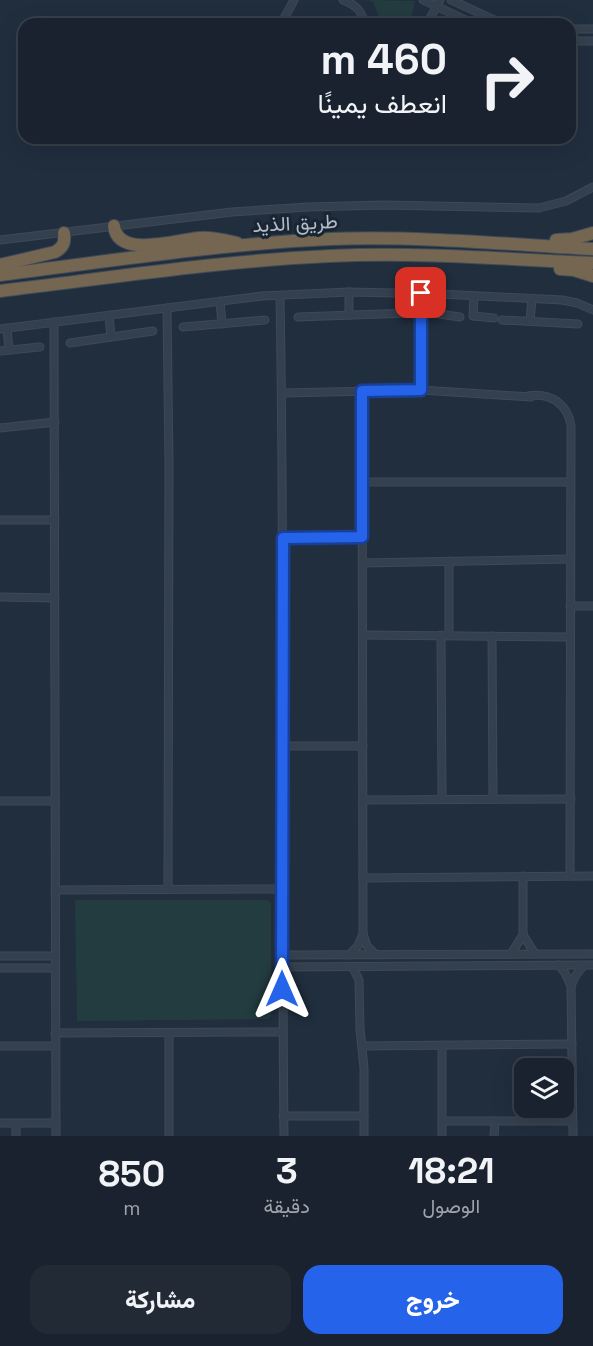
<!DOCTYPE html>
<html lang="ar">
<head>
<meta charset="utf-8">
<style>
  :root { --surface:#19222e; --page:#222a36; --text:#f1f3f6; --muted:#9fa4aa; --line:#373f4a; --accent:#2563eb }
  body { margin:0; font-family:"Space Grotesk",Vazirmatn,sans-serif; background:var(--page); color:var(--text); direction:rtl; height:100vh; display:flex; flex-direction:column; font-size:22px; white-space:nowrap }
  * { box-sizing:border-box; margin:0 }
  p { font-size:20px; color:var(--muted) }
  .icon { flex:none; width:33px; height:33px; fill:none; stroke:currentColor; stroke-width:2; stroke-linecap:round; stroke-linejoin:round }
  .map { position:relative; height:1136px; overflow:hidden; direction:ltr }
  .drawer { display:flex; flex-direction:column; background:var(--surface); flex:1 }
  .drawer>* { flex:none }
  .top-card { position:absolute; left:18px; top:18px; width:558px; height:126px; border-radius:18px; box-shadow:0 6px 24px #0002,0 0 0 2px var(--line); direction:rtl; background:#19222e; color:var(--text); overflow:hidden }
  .tools { position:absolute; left:514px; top:1058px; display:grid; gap:12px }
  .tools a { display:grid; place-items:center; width:60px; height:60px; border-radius:12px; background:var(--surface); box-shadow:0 6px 24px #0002,0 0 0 2px var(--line); font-size:30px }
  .pin { position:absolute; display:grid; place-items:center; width:51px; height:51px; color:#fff; margin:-26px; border-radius:12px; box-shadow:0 3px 9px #0006 }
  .me { position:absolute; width:66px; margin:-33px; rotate:0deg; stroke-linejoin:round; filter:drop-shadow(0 0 4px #0008) }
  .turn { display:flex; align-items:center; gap:21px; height:126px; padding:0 30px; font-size:27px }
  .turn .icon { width:78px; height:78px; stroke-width:2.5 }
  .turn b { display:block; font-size:42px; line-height:51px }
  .eta { display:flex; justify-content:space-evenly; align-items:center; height:102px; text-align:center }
  .eta b { font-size:36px; font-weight:800; line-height:42px }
  .primary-button { display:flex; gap:12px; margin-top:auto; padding:12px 30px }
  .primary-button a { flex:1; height:69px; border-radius:18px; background:var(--accent); color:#fff; font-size:24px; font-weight:800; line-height:69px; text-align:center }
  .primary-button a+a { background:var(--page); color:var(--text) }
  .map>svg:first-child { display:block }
  .green { fill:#233c3f }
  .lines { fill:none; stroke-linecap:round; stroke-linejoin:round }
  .minor-casing { stroke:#3e4957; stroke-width:9 }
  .motorway-casing { stroke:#404b59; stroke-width:14 }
  .minor { stroke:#35404e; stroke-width:7 }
  .motorway { stroke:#746651; stroke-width:12 }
  .route-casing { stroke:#184099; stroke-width:15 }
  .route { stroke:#2563eb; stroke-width:10 }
  .labels { text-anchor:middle; stroke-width:6; stroke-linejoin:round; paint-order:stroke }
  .street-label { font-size:20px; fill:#b1bbc9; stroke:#1a2532 }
</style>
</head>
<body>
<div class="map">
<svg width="593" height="1136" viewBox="0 0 593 1136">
  <rect width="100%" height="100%" fill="#212e3e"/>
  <g class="green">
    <polygon points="368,0 415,1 410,23 378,24 379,16 373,2"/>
    <polygon points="75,900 267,900 271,903 271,1016 268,1019 77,1021"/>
  </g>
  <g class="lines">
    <g class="minor-casing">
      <g id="minor">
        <path d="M 343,0 C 356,5 362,11 365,24"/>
        <polyline points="423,0 474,24"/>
        <polyline points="451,0 503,24"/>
        <polyline points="281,24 294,0"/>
        <polyline points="427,24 440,0"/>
        <polyline points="570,29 593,29"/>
        <polyline points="570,41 593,41"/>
        <polyline points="0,240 232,212 308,207 384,205 539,208 566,201 593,187"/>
        <polyline points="349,292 349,315"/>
        <polyline points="439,294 439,314 460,317"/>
        <path d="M 280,296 C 285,576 281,856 284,1136"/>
        <polyline points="474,296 473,316 494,318"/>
        <polyline points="220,301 222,324"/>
        <polyline points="167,308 169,464 168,889"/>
        <polyline points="109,315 111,337"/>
        <polyline points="298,317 409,313"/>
        <polyline points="502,320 578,324"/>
        <polyline points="530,321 532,299"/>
        <polyline points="54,322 56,1136"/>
        <polyline points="183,327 265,320"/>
        <polyline points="7,328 9,350"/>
        <polyline points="0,329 262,296 349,292 439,294 562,300 577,303 593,310"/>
        <polyline points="70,343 153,331"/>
        <polyline points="0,351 40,347"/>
        <polyline points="421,390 421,293"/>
        <polyline points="362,391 363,934 367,946 376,955"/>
        <polyline points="282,393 421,390 531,397"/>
        <path d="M 528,396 C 550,392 568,404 571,426 L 570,876"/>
        <polyline points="0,428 55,422"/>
        <polyline points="363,482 570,482"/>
        <polyline points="0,520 55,520"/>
        <polyline points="283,538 362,537"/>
        <polyline points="362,563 570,559"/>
        <polyline points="0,597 55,598"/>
        <polyline points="570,606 593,606"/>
        <polyline points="363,635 570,637"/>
        <polyline points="441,635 442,799"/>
        <polyline points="449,635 449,561"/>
        <polyline points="492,636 493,799"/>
        <polyline points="282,746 363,746"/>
        <polyline points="363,800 571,799"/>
        <polyline points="0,801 55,801"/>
        <polyline points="363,878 593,876"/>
        <polyline points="55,890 282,889"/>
        <polyline points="523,935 535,954"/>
        <polyline points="511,954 523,935 523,876"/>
        <polyline points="282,955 593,954"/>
        <polyline points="349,955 358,946 363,934"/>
        <polyline points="0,956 54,956"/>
        <polyline points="559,965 565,973 571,986"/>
        <polyline points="352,966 359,980 360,1029 364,1068 364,1136"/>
        <polyline points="282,967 593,965"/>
        <polyline points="0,968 54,968"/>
        <polyline points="55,1033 282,1032"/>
        <polyline points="169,1033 169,1136"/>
        <polyline points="0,1046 55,1046"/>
        <polyline points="362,1046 572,1044"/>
        <polyline points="283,1116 364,1116"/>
        <polyline points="442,1121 573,1121"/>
        <polyline points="0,1123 56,1123"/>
        <polyline points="16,1123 16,1136"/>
        <polyline points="442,1136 442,1045"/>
        <polyline points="494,1136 495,1121"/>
        <polyline points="573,1136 571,986 576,975 584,965"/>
      </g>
    </g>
    <g class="motorway-casing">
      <g id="motorway">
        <path d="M 114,226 C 118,259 176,240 199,238 C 212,237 224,240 237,243"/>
        <polyline points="556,240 572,239 593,233"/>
        <path d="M 0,265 L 55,252 C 64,247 65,242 64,233"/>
        <polyline points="560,269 574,270 593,276"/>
        <path d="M 0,275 C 109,261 219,244 330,239 C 418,236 505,244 593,249"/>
        <path d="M 0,291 C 110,278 219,261 330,256 C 417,252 505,259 593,263"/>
      </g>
    </g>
    <use href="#minor" class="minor"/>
    <use href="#motorway" class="motorway"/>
  </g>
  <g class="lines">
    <g class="route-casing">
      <polyline id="route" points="282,989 283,538 362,537 362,391 421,390 421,293"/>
    </g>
    <use href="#route" class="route"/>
  </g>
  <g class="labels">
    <g class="street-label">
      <text transform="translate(295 223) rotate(-3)" y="7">طريق الذيد</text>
    </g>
  </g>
</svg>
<div class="tools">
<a><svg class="icon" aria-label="layers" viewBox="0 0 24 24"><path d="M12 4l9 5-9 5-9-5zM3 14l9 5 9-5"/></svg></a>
</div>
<div class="pin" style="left:421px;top:293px;background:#d93025"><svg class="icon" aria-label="arrive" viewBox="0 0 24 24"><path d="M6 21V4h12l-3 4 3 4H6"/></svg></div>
<svg class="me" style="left:282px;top:989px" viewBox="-20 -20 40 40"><path d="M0-17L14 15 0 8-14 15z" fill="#2563eb" stroke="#fff" stroke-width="4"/></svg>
<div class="top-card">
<div class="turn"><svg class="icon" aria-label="right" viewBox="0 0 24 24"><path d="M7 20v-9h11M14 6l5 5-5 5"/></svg><div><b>460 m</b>انعطف يمينًا</div></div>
</div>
</div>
<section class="drawer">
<div class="eta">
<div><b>18:21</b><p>الوصول</p></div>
<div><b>3</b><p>دقيقة</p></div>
<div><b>850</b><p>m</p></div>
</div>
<div class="primary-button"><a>خروج</a><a>مشاركة</a></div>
</section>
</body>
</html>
